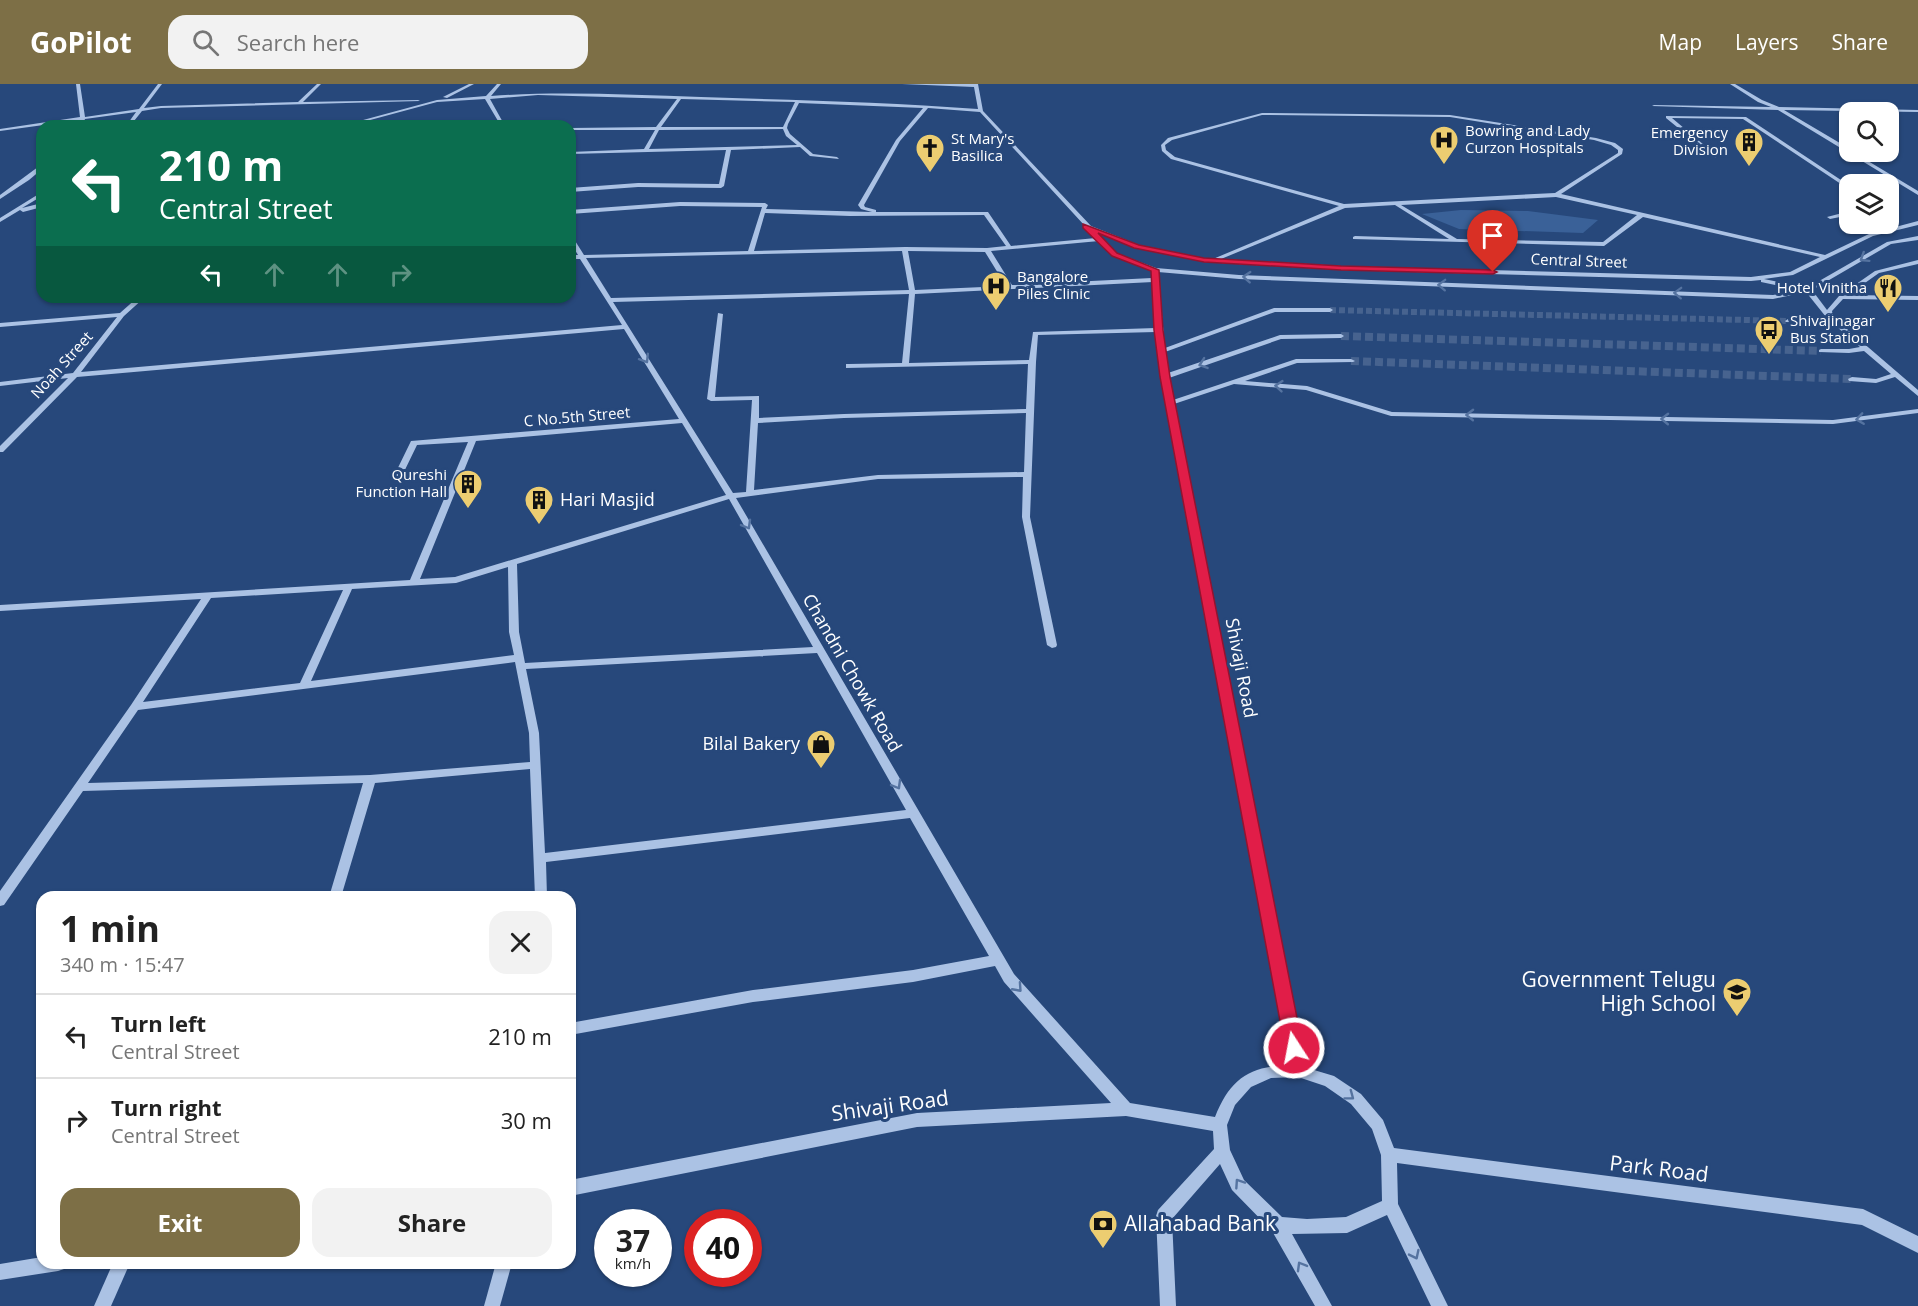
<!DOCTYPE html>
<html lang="en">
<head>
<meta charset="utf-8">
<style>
  :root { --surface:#fff; --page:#f2f2f2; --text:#222; --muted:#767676; --line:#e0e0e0; --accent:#7d6f46 }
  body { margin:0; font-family:"Open Sans",sans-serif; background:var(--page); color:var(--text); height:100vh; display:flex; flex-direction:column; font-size:22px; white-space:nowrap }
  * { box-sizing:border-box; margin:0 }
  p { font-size:20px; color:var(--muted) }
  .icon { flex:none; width:33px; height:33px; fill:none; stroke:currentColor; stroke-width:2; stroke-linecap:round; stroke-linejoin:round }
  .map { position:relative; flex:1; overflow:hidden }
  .sheet { position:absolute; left:36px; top:807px; width:540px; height:378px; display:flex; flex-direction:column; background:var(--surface); border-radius:18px; box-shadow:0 2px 4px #0004 }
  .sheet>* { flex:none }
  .top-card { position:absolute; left:36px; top:36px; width:540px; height:183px; border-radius:18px; box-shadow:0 2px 4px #0004; background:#0b6e4f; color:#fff; overflow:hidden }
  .fabs { position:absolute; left:1839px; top:18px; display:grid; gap:12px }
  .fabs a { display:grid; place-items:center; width:60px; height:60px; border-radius:12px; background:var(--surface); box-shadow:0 2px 4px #0004; font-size:30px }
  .speed { position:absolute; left:594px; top:1125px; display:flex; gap:12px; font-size:30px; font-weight:700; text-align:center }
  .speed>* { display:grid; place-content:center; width:78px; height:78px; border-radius:50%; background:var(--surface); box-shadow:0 2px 4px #0004; line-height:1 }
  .speed small { font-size:15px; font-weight:400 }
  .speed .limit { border:9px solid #d22; background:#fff; color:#111 }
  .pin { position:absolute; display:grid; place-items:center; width:51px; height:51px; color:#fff; margin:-62px -26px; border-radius:50% 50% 50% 0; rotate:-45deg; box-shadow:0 0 6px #0007 }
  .pin .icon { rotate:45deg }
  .me { position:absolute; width:66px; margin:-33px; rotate:349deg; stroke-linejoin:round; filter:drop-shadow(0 0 4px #0008) }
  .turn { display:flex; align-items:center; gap:21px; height:126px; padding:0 24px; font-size:27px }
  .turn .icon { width:78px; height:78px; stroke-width:2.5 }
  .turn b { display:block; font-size:42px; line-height:51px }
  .lanes { display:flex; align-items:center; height:57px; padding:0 24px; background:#0003; justify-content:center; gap:30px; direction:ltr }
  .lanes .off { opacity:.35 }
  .round { display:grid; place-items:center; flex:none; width:63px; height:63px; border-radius:18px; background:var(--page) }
  .headline { display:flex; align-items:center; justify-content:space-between; height:102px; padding:0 24px }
  h1 { font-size:36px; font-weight:700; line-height:45px }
  .action { display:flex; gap:12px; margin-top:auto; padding:12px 24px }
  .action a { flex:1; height:69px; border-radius:18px; background:var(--accent); color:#fff; font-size:24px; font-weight:700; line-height:69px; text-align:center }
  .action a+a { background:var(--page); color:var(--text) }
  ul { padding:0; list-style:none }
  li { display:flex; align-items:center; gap:18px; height:84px; padding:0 24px; border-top:2px solid var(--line) }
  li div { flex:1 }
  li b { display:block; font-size:22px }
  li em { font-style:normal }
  header { display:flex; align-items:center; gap:36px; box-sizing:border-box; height:84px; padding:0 30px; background:var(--accent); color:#fff }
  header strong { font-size:28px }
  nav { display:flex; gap:33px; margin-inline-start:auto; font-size:21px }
  .search { width:420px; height:54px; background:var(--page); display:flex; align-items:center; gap:15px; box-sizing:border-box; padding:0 21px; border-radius:18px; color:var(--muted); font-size:22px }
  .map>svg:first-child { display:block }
  .green { fill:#3a6198 }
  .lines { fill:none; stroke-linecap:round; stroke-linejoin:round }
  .minor-tunnel-far1 { stroke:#47638f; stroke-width:6; stroke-dasharray:6 3; stroke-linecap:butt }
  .minor-tunnel { stroke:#47638f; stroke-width:8; stroke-dasharray:8 4; stroke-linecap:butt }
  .minor { fill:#abc2e4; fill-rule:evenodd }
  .oneway { stroke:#5573a0 }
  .route { fill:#e11d48; stroke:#92132f; stroke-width:1.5 }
  .labels { text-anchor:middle; stroke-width:6; stroke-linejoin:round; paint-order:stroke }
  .far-poi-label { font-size:15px; fill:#fff; stroke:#27487b; text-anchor:start }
  .far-street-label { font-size:15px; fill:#fff; stroke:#27487b }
  .poi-label { font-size:18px; fill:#fff; stroke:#27487b; text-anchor:start }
  .street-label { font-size:18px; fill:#fff; stroke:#27487b }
  .near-poi-label { font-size:21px; fill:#fff; stroke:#27487b; text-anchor:end }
  .near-street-label { font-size:21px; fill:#fff; stroke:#27487b }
</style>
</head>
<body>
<header>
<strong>GoPilot</strong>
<div class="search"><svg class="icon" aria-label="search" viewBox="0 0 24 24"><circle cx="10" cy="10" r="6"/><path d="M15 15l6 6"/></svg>Search here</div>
<nav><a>Map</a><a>Layers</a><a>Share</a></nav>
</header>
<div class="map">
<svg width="1918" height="1222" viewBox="0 0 1918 1222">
  <rect width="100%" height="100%" fill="#27487b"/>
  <polygon class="green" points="1461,126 1528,127 1598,136 1583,149 1459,145 1422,130"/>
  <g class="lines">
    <polyline class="minor-tunnel-far1" points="1330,226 1788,237"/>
    <g class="minor-tunnel">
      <polyline points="1341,252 1821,267"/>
      <polyline points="1351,277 1852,295"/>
    </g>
    <g class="minor">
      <polygon points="76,0 80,0 85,33 139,25 158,0 162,0 144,24 161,22 298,18 317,0 321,0 303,18 418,16 420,17 161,24 142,27 130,42 126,42 136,28 85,35 82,42 78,41 80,36 0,47 0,45 80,33"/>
      <polygon points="469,0 474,0 447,14 443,13"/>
      <path d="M 497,0 L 501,0 L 491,12 C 561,7 631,11 701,13 C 794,16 886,18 978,25 L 974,3 L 902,0 L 978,0 L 983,27 L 1091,142 L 1139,161 L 1204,174 L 1213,175 L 1339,122 L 1171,75 L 1162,67 L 1161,61 L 1168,54 L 1262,29 L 1450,31 L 1596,54 L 1615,59 L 1623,65 L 1622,70 L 1561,110 L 1825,171 L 1869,150 L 1918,137 L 1918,141 L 1873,152 L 1793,191 L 1764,195 L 1807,204 L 1887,158 L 1918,152 L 1918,156 L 1891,160 L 1812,206 L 1827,226 L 1839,212 L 1875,187 L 1918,176 L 1918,180 L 1879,189 L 1848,211 L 1918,212 L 1918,216 L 1843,215 L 1832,227 L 1833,233 L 1918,306 L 1918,312 L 1895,293 L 1876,299 L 1849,297 L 1848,295 L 1852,293 L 1876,295 L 1891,290 L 1864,267 L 1849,269 L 1819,268 L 1819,266 L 1821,265 L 1849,265 L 1860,263 L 1829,236 L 1814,239 L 1786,238 L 1785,237 L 1788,235 L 1814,235 L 1826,233 L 1806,208 L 1773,215 L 1239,195 L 1158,188 L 1165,264 L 1274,224 L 1330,224 L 1333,226 L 1330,228 L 1275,228 L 1165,268 L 1168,289 L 1280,251 L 1341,250 L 1344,252 L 1341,254 L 1281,255 L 1169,294 L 1173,316 L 1296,275 L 1351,275 L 1355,277 L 1353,278 L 1297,279 L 1245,297 L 1307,302 L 1392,328 L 1833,336 L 1918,325 L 1918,329 L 1833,340 L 1391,332 L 1306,306 L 1234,300 L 1174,320 L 1304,983 L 1334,992 L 1361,1010 L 1383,1036 L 1394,1064 L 1863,1125 L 1918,1152 L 1918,1169 L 1862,1141 L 1397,1079 L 1398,1120 L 1448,1222 L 1431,1222 L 1387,1131 L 1347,1149 L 1292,1150 L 1332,1222 L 1315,1222 L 1272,1147 L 1232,1106 L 1220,1080 L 1172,1135 L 1176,1222 L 1160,1222 L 1156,1132 L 1158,1126 L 1214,1065 L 1213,1047 L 1126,1032 L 917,1043 L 570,1112 L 570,1096 L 917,1029 L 1111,1019 L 1004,898 L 995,882 L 913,898 L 753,918 L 570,951 L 570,939 L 753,906 L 913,886 L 989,872 L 910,734 L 546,778 L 547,813 L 535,813 L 530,685 L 375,699 L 341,813 L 329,813 L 363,699 L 83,707 L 4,821 L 0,822 L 0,807 L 131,621 L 201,515 L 0,527 L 0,521 L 410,496 L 468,358 L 417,361 L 401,394 L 400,396 L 394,396 L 393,394 L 411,357 L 679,335 L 624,245 L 77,293 L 3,368 L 0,368 L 0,362 L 68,294 L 0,302 L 0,298 L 73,289 L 117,233 L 0,243 L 0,239 L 120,229 L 138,213 L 145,213 L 124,232 L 81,288 L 622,241 L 580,175 L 570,175 L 570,171 L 578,171 L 570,158 L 570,151 L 572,152 L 584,171 L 748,167 L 762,123 L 680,122 L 570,130 L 570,126 L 680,118 L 765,119 L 768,121 L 766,125 L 872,128 L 861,125 L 858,121 L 896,56 L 923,24 L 799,19 L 788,40 L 787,44 L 790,50 L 813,70 L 837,73 L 839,75 L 810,72 L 800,63 L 731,66 L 724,102 L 721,104 L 638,103 L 570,108 L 570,104 L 638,99 L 719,100 L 726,66 L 570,70 L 570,68 L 644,65 L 655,46 L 570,46 L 570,44 L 656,43 L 677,15 L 538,11 L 490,15 L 505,42 L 501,42 L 485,15 L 437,18 L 348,42 L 341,42 L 437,16 L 486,12 ZM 681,15 L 795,18 L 783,43 L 661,43 ZM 928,24 L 980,28 L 1096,154 L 1011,162 L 988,128 L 876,128 L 876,126 L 865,123 L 864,121 L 900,57 ZM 1262,31 L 1450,33 L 1594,56 L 1611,61 L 1618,66 L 1618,69 L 1555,109 L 1344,120 L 1175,73 L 1166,66 L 1165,61 L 1172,56 ZM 783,45 L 786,52 L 797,61 L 649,65 L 659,46 ZM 1556,113 L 1637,131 L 1603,158 L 1457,155 L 1401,121 ZM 1395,121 L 1449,155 L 1355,152 L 1353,153 L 1353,155 L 1604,162 L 1643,133 L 1820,173 L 1790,188 L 1751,193 L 1341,182 L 1221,175 L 1345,124 ZM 765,129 L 850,132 L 984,131 L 1006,162 L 987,164 L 905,163 L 754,167 ZM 1097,148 L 1135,163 L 1204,178 L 1341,186 L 1751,197 L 1761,196 L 1761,198 L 1799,206 L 1773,211 L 1239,191 L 1156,184 L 1116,169 ZM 1099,157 L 1112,171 L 1152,187 L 1152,194 L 1012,201 L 991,167 ZM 902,167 L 909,206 L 611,214 L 586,174 ZM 908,167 L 985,168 L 1006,202 L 915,206 ZM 1153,198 L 1156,244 L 1033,248 L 1029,276 L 909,279 L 915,210 ZM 909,210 L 902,279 L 849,280 L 846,280 L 846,284 L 1028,280 L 1026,325 L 844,330 L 759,334 L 759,312 L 715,313 L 723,230 L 718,229 L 707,315 L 711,317 L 752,316 L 746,408 L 733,409 L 613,218 ZM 1156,248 L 1161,293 L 1290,981 C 1249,982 1230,995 1215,1033 L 1130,1019 L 1014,890 L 736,414 L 878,395 L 1023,393 L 1022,433 L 1047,561 L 1052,564 L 1056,563 L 1057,561 L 1030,433 L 1036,278 L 1038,251 ZM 1026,329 L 1024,388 L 878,391 L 754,406 L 758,339 L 844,334 ZM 682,339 L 726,411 L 455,493 L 420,495 L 476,357 ZM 729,415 L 813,563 L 525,579 L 519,548 L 517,480 ZM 508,483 L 509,548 L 514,571 L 311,597 L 352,505 L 456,499 ZM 343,506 L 300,599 L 143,618 L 211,514 ZM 817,569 L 906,726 L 545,769 L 539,649 L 526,585 ZM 515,578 L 529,649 L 530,678 L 370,691 L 88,699 L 138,626 ZM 1298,993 L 1325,1002 L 1351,1020 L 1372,1045 L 1381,1071 L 1382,1117 L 1346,1133 L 1307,1135 L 1282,1133 L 1244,1096 L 1230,1066 L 1227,1041 L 1235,1021 L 1251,1003 L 1271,994 Z"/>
      <polygon points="1730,0 1735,0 1762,16 1779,23 1918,26 1918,28 1784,26 1850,65 1850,68 1853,68 1918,107 1918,111 1778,26 1652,22 1654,21 1771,23 1758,18"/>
      <polygon points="1666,32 1746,33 1850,102 1850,106 1743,35 1672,34 1717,72 1715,74 1666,34"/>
      <polygon points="42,80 42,85 29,96 0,115 0,111"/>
      <polygon points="42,108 42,112 22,124 42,119 42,123 23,128 20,126 0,138 0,134"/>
      <polygon points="1850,127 1850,131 1830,135 1827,133"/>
      <polygon points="42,1173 42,1179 66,1179 64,1185 58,1187 0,1196 0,1180"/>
      <polygon points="113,1179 130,1179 111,1222 94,1222"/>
      <polygon points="496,1179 512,1179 500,1222 484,1222"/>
    </g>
  </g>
  <defs><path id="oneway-chevron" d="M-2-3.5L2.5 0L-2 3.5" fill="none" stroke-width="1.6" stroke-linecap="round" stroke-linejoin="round" transform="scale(1.5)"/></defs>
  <g class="oneway">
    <use href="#oneway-chevron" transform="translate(1864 174) rotate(148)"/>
    <use href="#oneway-chevron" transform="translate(1247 193) rotate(-177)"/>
    <use href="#oneway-chevron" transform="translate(1442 201) rotate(-178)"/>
    <use href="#oneway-chevron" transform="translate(1678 209) rotate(-178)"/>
    <use href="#oneway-chevron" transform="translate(645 275) rotate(58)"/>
    <use href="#oneway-chevron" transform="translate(1203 280) rotate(161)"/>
    <use href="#oneway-chevron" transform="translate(1279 302) rotate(-175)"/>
    <use href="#oneway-chevron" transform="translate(1470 331) rotate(-179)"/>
    <use href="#oneway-chevron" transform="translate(1665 335) rotate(-179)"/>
    <use href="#oneway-chevron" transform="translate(1860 335) rotate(172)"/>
    <use href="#oneway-chevron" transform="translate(747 441) rotate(60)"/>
    <use href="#oneway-chevron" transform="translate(897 701) rotate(60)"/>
    <use href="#oneway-chevron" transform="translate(1018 904) rotate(48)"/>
    <use href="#oneway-chevron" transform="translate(1350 1012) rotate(37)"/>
    <use href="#oneway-chevron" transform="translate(1239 1099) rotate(-124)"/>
    <use href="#oneway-chevron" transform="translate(1415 1171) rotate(64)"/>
    <use href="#oneway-chevron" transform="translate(1301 1182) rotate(-120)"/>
  </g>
  <polygon class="route" points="1083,140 1139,161 1204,174 1341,182 1493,186 1497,188 1493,190 1341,186 1204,178 1134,164 1098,149 1117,169 1159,186 1163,246 1170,293 1303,964 1300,970 1294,973 1287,970 1285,964 1160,293 1154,246 1151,187 1112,172 1083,144"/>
  <defs>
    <g id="hospital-pin" transform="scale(1.5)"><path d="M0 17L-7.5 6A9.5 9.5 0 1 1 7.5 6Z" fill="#eccd71" stroke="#27487b"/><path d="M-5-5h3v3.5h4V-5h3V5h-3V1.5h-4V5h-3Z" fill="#111"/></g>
    <g id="building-pin" transform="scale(1.5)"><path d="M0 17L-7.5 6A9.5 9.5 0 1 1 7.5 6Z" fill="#eccd71" stroke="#27487b"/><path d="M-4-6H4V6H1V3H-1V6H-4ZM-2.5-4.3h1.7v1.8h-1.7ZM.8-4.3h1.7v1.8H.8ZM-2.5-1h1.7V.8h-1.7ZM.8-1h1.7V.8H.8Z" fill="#111"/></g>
    <g id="church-pin" transform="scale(1.5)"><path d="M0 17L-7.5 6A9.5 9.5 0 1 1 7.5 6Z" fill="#eccd71" stroke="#27487b"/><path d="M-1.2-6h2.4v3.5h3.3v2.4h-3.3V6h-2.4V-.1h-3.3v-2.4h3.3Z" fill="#111"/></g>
    <g id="restaurant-pin" transform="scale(1.5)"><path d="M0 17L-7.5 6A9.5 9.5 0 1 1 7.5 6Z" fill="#eccd71" stroke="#27487b"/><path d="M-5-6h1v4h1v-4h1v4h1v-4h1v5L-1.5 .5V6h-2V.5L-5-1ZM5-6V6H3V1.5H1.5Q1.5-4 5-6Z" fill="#111"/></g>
    <g id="bus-pin" transform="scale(1.5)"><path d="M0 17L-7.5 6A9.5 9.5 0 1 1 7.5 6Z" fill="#eccd71" stroke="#27487b"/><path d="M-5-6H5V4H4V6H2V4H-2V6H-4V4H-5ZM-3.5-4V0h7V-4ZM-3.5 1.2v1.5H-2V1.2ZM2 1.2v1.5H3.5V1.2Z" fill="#111"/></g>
    <g id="shop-pin" transform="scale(1.5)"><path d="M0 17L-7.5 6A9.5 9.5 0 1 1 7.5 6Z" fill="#eccd71" stroke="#27487b"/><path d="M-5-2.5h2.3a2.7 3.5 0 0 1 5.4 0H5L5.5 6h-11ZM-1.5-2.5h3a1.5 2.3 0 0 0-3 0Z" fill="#111"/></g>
    <g id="school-pin" transform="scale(1.5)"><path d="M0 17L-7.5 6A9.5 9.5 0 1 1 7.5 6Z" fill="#eccd71" stroke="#27487b"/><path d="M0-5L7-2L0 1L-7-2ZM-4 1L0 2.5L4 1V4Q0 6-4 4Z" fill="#111"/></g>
    <g id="bank-pin" transform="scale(1.5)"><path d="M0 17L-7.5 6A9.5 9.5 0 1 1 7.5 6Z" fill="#eccd71" stroke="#27487b"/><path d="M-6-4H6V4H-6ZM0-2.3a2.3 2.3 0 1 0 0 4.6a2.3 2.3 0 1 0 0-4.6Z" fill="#111"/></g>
  </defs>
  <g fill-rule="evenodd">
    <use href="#hospital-pin" x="1444" y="56"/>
    <use href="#building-pin" x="1749" y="58"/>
    <use href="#church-pin" x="930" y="64"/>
    <use href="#hospital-pin" x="996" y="202"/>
    <use href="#restaurant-pin" x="1888" y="204"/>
    <use href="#bus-pin" x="1769" y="246"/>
    <use href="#building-pin" x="468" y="400"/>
    <use href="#building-pin" x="539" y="416"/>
    <use href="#shop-pin" x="821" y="660"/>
    <use href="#school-pin" x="1737" y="908"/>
    <use href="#bank-pin" x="1103" y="1140"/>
  </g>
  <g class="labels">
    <g class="far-poi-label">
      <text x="1465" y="52">Bowring and Lady<tspan x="1465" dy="17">Curzon Hospitals</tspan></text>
      <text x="1728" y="54" text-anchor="end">Emergency<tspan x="1728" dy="17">Division</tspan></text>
      <text x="951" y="60">St Mary's<tspan x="951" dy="17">Basilica</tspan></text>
      <text x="1017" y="198">Bangalore<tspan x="1017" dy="17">Piles Clinic</tspan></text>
      <text x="1867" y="209" text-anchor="end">Hotel Vinitha</text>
      <text x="1790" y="242">Shivajinagar<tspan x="1790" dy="17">Bus Station</tspan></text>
      <text x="447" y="396" text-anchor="end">Qureshi<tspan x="447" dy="17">Function Hall</tspan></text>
    </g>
    <g class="far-street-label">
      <text transform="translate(1579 177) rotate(2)" y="5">Central Street</text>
      <text transform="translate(62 281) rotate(-48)" y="5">Noah Street</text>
      <text transform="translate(577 333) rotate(-5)" y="5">C No.5th Street</text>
    </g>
    <g class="poi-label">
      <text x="560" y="422">Hari Masjid</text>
      <text x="800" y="666" text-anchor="end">Bilal Bakery</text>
    </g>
    <g class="street-label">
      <text transform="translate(1241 584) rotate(79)" y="6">Shivaji Road</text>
      <text transform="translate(852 589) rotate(60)" y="6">Chandni Chowk Road</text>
    </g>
    <g class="near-poi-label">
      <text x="1716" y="903">Government Telugu<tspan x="1716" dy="24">High School</tspan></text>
      <text x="1124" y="1147" text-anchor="start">Allahabad Bank</text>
    </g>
    <g class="near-street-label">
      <text transform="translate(890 1022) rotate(-8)" y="7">Shivaji Road</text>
      <text transform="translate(1659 1085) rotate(7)" y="7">Park Road</text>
    </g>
  </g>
</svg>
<div class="fabs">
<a><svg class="icon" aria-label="search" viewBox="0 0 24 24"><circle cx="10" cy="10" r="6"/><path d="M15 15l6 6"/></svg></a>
<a><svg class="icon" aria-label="layers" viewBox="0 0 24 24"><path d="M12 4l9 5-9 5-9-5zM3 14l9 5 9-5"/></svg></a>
</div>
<div class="speed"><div>37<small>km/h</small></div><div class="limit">40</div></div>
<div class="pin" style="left:1493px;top:188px;background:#d93025"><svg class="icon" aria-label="arrive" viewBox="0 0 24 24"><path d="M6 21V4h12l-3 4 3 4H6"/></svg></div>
<svg class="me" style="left:1294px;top:964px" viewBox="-20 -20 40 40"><circle r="17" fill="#e11d48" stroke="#fff" stroke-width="3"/><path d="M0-11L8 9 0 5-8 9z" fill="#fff"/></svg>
<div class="top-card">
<div class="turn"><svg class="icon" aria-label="left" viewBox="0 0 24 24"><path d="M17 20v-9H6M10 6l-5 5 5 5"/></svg><div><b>210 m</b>Central Street</div></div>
<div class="lanes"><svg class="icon" aria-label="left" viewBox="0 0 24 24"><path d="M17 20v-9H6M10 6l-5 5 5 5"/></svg><svg class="icon off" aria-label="ahead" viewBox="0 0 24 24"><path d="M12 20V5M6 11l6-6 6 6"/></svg><svg class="icon off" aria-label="ahead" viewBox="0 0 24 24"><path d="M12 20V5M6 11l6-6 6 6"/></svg><svg class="icon off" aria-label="right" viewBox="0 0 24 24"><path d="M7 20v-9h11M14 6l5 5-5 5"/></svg></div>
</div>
<section class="sheet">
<div class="headline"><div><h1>1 min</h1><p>340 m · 15:47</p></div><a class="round"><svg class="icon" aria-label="close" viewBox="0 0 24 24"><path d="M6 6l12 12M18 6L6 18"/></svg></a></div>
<ul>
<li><svg class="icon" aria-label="left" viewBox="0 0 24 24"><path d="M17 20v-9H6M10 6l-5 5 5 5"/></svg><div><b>Turn left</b><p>Central Street</p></div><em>210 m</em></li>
<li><svg class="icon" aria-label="right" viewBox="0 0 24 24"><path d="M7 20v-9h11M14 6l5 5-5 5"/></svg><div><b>Turn right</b><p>Central Street</p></div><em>30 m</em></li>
</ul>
<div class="action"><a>Exit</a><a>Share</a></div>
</section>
</div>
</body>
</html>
